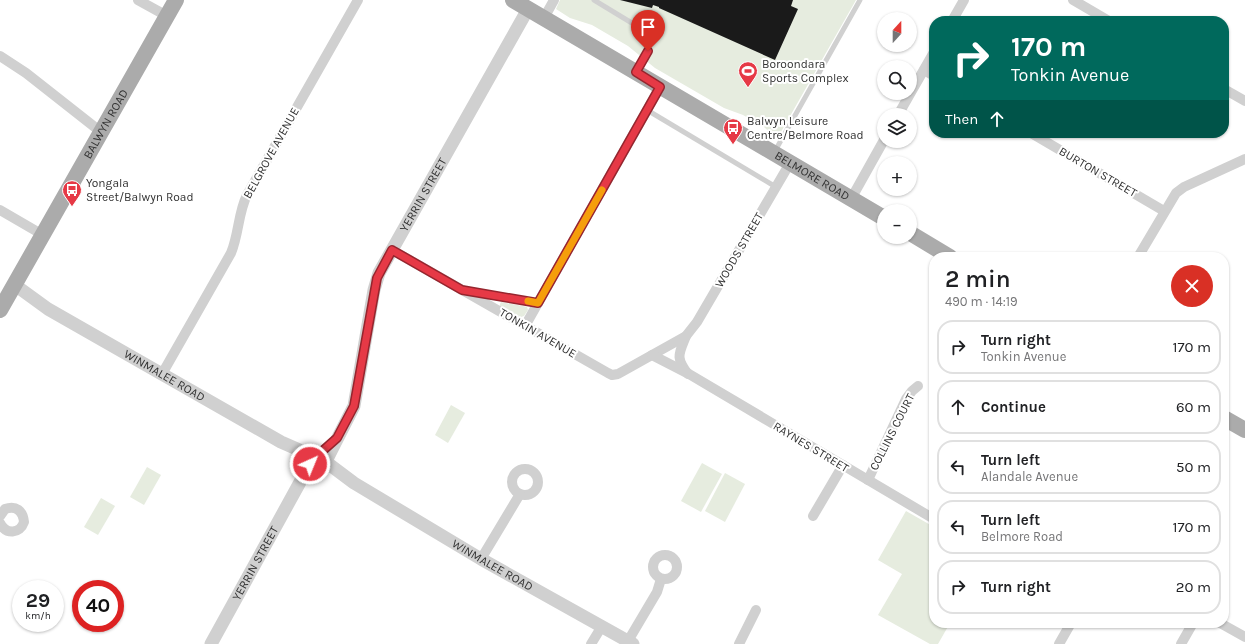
<!DOCTYPE html>
<html lang="en">
<head>
<meta charset="utf-8">
<style>
  :root { --surface:#fff; --page:#f6f6f6; --text:#202124; --muted:#757577; --line:#e0e0e0 }
  body { margin:0; font-family:Karla,sans-serif; background:var(--page); color:var(--text); height:100vh; display:flex; flex-direction:column; font-size:15px; white-space:nowrap }
  * { box-sizing:border-box; margin:0 }
  p { font-size:13px; color:var(--muted) }
  .icon { flex:none; width:22px; height:22px; fill:none; stroke:currentColor; stroke-width:2; stroke-linecap:round; stroke-linejoin:round }
  .map { position:relative; flex:1; overflow:hidden }
  .sheet { position:absolute; left:929px; top:252px; width:300px; height:376px; display:flex; flex-direction:column; background:var(--surface); border-radius:16px; box-shadow:0 1px 3px #0004 }
  .sheet>* { flex:none }
  .top-card { position:absolute; left:929px; top:16px; width:300px; height:122px; border-radius:16px; box-shadow:0 1px 3px #0004; background:#00695c; color:#fff; overflow:hidden }
  .needle { width:26px; rotate:21deg }
  .fabs { position:absolute; left:877px; top:12px; display:grid; gap:8px }
  .fabs a { display:grid; place-items:center; width:40px; height:40px; border-radius:50%; background:var(--surface); box-shadow:0 1px 3px #0004; font-size:20px }
  .speed { position:absolute; left:12px; top:580px; display:flex; gap:8px; font-size:20px; font-weight:700; text-align:center }
  .speed>* { display:grid; place-content:center; width:52px; height:52px; border-radius:50%; background:var(--surface); box-shadow:0 1px 3px #0004; line-height:1 }
  .speed small { font-size:10px; font-weight:400 }
  .speed .limit { border:6px solid #d22; background:#fff; color:#111 }
  .pin { position:absolute; display:grid; place-items:center; width:34px; height:34px; color:#fff; margin:-41px -17px; border-radius:50% 50% 50% 0; rotate:-45deg; box-shadow:0 0 4px #0007 }
  .pin .icon { rotate:45deg }
  .me { position:absolute; width:44px; margin:-22px; rotate:44deg; stroke-linejoin:round; filter:drop-shadow(0 0 3px #0008) }
  .turn { display:flex; align-items:center; gap:14px; height:84px; padding:0 16px; font-size:18px }
  .turn .icon { width:52px; height:52px; stroke-width:2.5 }
  .turn b { display:block; font-size:28px; line-height:34px }
  .then { display:flex; align-items:center; height:38px; padding:0 16px; background:#0003; gap:8px; font-size:15px }
  .round { display:grid; place-items:center; flex:none; width:42px; height:42px; border-radius:21px; background:var(--page) }
  .summary { display:flex; align-items:center; justify-content:space-between; height:68px; padding:0 16px }
  h1 { font-size:24px; font-weight:600; line-height:30px }
  ul { padding:0; list-style:none }
  li { display:flex; align-items:center; gap:12px; height:54px; margin:0 8px 6px; padding:0 8px; border:2px solid var(--line); border-radius:16px }
  li div { flex:1 }
  li b { display:block; font-size:15px }
  li em { font-style:normal }
  .map>svg:first-child { display:block }
  .green { fill:#e6ecdf }
  .building { fill:#1a1a1a }
  .lines { fill:none; stroke-linecap:round; stroke-linejoin:round }
  .service { stroke:#d0d0d0; stroke-width:5 }
  .minor { stroke:#d0d0d0; stroke-width:10 }
  .tertiary { stroke:#d0d0d0; stroke-width:13 }
  .primary { stroke:#ababab; stroke-width:16 }
  .route-casing { stroke:#96252e; stroke-width:10 }
  .route { stroke:#e63946; stroke-width:7 }
  .slow { stroke:#f59e0b; stroke-width:7 }
  .labels { text-anchor:middle; stroke-width:4; stroke-linejoin:round; paint-order:stroke }
  .poi-label { font-size:12px; fill:#333; stroke:#fff; text-anchor:start }
  .street-label { font-size:12px; fill:#333; stroke:#fff }
</style>
</head>
<body>
<div class="map">
<svg width="1245" height="644" viewBox="0 0 1245 644">
  <rect width="100%" height="100%" fill="#fff"/>
  <g class="green">
    <polygon points="560,0 856,0 777,139 764,127 743,115 724,108 655,68 628,46 592,25 570,18 556,9"/>
    <polygon points="501,302 523,306 527,307 528,310 524,316 521,317 500,306 500,304"/>
    <polygon points="451,405 465,413 448,443 435,435"/>
    <polygon points="702,463 722,474 701,512 681,501"/>
    <polygon points="147,467 161,475 144,505 130,497"/>
    <polygon points="725,473 745,484 725,522 705,511"/>
    <polygon points="101,498 115,506 98,535 84,527"/>
    <polygon points="906,511 934,527 934,623 950,623 938,644 930,644 878,615 902,574 878,560"/>
  </g>
  <polygon class="building" points="620,0 793,0 791,6 798,9 775,60 659,8 659,7 653,5 652,8"/>
  <g class="lines">
    <g class="service">
      <path d="M 594,0 L 645,31 C 654,46 645,58 637,71"/>
      <polyline points="647,110 776,187"/>
      <polyline points="775,151 860,0"/>
      <polyline points="470,291 538,303"/>
    </g>
    <g class="minor">
      <polyline points="138,0 167,16"/>
      <polyline points="1073,0 1109,21"/>
      <polyline points="544,18 554,0"/>
      <polyline points="952,21 964,0"/>
      <polyline points="0,56 26,73 101,132"/>
      <polyline points="924,70 934,76"/>
      <polyline points="1224,89 1245,101"/>
      <polyline points="898,115 934,52"/>
      <polyline points="1031,133 1164,211"/>
      <polyline points="851,199 884,140"/>
      <polyline points="0,210 43,235"/>
      <polyline points="392,250 608,373 612,375 618,374 686,336 697,322 790,163"/>
      <polyline points="1138,257 1176,193 1184,187 1245,159"/>
      <polyline points="525,326 660,87"/>
      <path d="M 686,336 C 679,354 675,357 688,374"/>
      <polyline points="652,355 689,374 934,519"/>
      <path d="M 162,374 L 231,253 C 239,234 238,213 247,195 L 358,0"/>
      <circle cx="525" cy="482" r="13"/>
      <polyline points="868,480 906,399 912,391 918,386"/>
      <path d="M 0,516 L 5,509 C 16,505 23,511 24,522 C 20,534 6,535 0,523"/>
      <polyline points="813,516 843,465"/>
      <circle cx="665" cy="567" r="12"/>
      <polyline points="481,559 520,494"/>
      <polyline points="1220,623 1245,637"/>
      <polyline points="628,641 657,592 661,579"/>
      <polyline points="591,644 602,626"/>
      <polyline points="739,644 756,610"/>
      <polyline points="1059,644 1071,623"/>
      <polyline points="1181,644 1193,623"/>
    </g>
    <g class="tertiary">
      <path id="s1" d="M 15,285 L 48,309 L 281,442 L 313,456"/>
      <path id="s2" d="M 326,461 L 354,406 L 374,290 L 379,273 L 528,9"/>
      <path id="s3" d="M 326,462 L 354,483 L 481,559 L 633,644"/>
      <path id="s4" d="M 211,644 L 310,464"/>
    </g>
    <g class="primary">
      <path id="s5" d="M 513,0 L 884,218"/>
      <polyline points="910,233 950,257"/>
      <path id="s6" d="M 0,310 L 176,0"/>
      <polyline points="1224,418 1245,430"/>
    </g>
  </g>
  <g class="lines">
    <g class="route-casing">
      <polyline id="route" points="310,464 311,458 315,455 319,454 337,438 354,406 377,278 392,250 462,290 538,303 660,87 636,72 648,51"/>
    </g>
    <use href="#route" class="route"/>
    <polyline class="slow" points="528,301 538,303 602,190"/>
  </g>
  <defs>
    <g id="stadium-pin" transform="scale(1)"><path d="M0 17L-7.5 6A9.5 9.5 0 1 1 7.5 6Z" fill="#e63946" stroke="#fff"/><path d="M0-5a6.5 5 0 1 0 0 10a6.5 5 0 1 0 0-10ZM-3.5-1.8h7v3.6h-7Z" fill="#fff"/></g>
    <g id="bus-pin" transform="scale(1)"><path d="M0 17L-7.5 6A9.5 9.5 0 1 1 7.5 6Z" fill="#e63946" stroke="#fff"/><path d="M-5-6H5V4H4V6H2V4H-2V6H-4V4H-5ZM-3.5-4V0h7V-4ZM-3.5 1.2v1.5H-2V1.2ZM2 1.2v1.5H3.5V1.2Z" fill="#fff"/></g>
  </defs>
  <g fill-rule="evenodd">
    <use href="#stadium-pin" x="748" y="71"/>
    <use href="#bus-pin" x="733" y="128"/>
    <use href="#bus-pin" x="72" y="190"/>
  </g>
  <g class="labels">
    <g class="poi-label">
      <text x="762" y="68">Boroondara<tspan x="762" dy="14">Sports Complex</tspan></text>
      <text x="747" y="125">Balwyn Leisure<tspan x="747" dy="14">Centre/Belmore Road</tspan></text>
      <text x="86" y="187">Yongala<tspan x="86" dy="14">Street/Balwyn Road</tspan></text>
    </g>
    <g class="street-label">
      <text dy="4" stroke="none"><textPath href="#s6" startOffset="214">BALWYN ROAD</textPath></text>
      <text transform="translate(271 153) rotate(-61)" y="4">BELGROVE AVENUE</text>
      <text transform="translate(1098 172) rotate(30)" y="4">BURTON STREET</text>
      <text dy="4" stroke="none"><textPath href="#s5" startOffset="347">BELMORE ROAD</textPath></text>
      <text dy="4" stroke="none"><textPath href="#s2" startOffset="287">YERRIN STREET</textPath></text>
      <text transform="translate(739 250) rotate(-60)" y="4">WOODS STREET</text>
      <text transform="translate(538 333) rotate(30)" y="4">TONKIN AVENUE</text>
      <text dy="4" stroke="none"><textPath href="#s1" startOffset="175">WINMALEE ROAD</textPath></text>
      <text transform="translate(892 432) rotate(-63)" y="4">COLLINS COURT</text>
      <text transform="translate(811 447) rotate(31)" y="4">RAYNES STREET</text>
      <text dy="4" stroke="none"><textPath href="#s4" startOffset="92">YERRIN STREET</textPath></text>
      <text dy="4" stroke="none"><textPath href="#s3" startOffset="196">WINMALEE ROAD</textPath></text>
    </g>
  </g>
</svg>
<div class="fabs">
<a><svg class="needle" viewBox="-14 -14 28 28"><path d="M0-13l5 13h-10z" fill="#e53935"/><path d="M0 13l5-13h-10z" fill="#757577"/></svg></a>
<a><svg class="icon" aria-label="search" viewBox="0 0 24 24"><circle cx="10" cy="10" r="6"/><path d="M15 15l6 6"/></svg></a>
<a><svg class="icon" aria-label="layers" viewBox="0 0 24 24"><path d="M12 4l9 5-9 5-9-5zM3 14l9 5 9-5"/></svg></a>
<a>+</a>
<a>−</a>
</div>
<div class="speed"><div>29<small>km/h</small></div><div class="limit">40</div></div>
<div class="pin" style="left:648px;top:51px;background:#d93025"><svg class="icon" aria-label="arrive" viewBox="0 0 24 24"><path d="M6 21V4h12l-3 4 3 4H6"/></svg></div>
<svg class="me" style="left:310px;top:464px" viewBox="-20 -20 40 40"><circle r="17" fill="#e63946" stroke="#fff" stroke-width="3"/><path d="M0-11L8 9 0 5-8 9z" fill="#fff"/></svg>
<div class="top-card">
<div class="turn"><svg class="icon" aria-label="right" viewBox="0 0 24 24"><path d="M7 20v-9h11M14 6l5 5-5 5"/></svg><div><b>170 m</b>Tonkin Avenue</div></div>
<div class="then">Then<svg class="icon" aria-label="ahead" viewBox="0 0 24 24"><path d="M12 20V5M6 11l6-6 6 6"/></svg></div>
</div>
<section class="sheet">
<div class="summary"><div><h1>2 min</h1><p>490 m · 14:19</p></div><a class="round" style="background:#d93025;color:#fff"><svg class="icon" aria-label="close" viewBox="0 0 24 24"><path d="M6 6l12 12M18 6L6 18"/></svg></a></div>
<ul>
<li><svg class="icon" aria-label="right" viewBox="0 0 24 24"><path d="M7 20v-9h11M14 6l5 5-5 5"/></svg><div><b>Turn right</b><p>Tonkin Avenue</p></div><em>170 m</em></li>
<li><svg class="icon" aria-label="ahead" viewBox="0 0 24 24"><path d="M12 20V5M6 11l6-6 6 6"/></svg><div><b>Continue</b></div><em>60 m</em></li>
<li><svg class="icon" aria-label="left" viewBox="0 0 24 24"><path d="M17 20v-9H6M10 6l-5 5 5 5"/></svg><div><b>Turn left</b><p>Alandale Avenue</p></div><em>50 m</em></li>
<li><svg class="icon" aria-label="left" viewBox="0 0 24 24"><path d="M17 20v-9H6M10 6l-5 5 5 5"/></svg><div><b>Turn left</b><p>Belmore Road</p></div><em>170 m</em></li>
<li><svg class="icon" aria-label="right" viewBox="0 0 24 24"><path d="M7 20v-9h11M14 6l5 5-5 5"/></svg><div><b>Turn right</b></div><em>20 m</em></li>
</ul>
</section>
</div>
</body>
</html>
